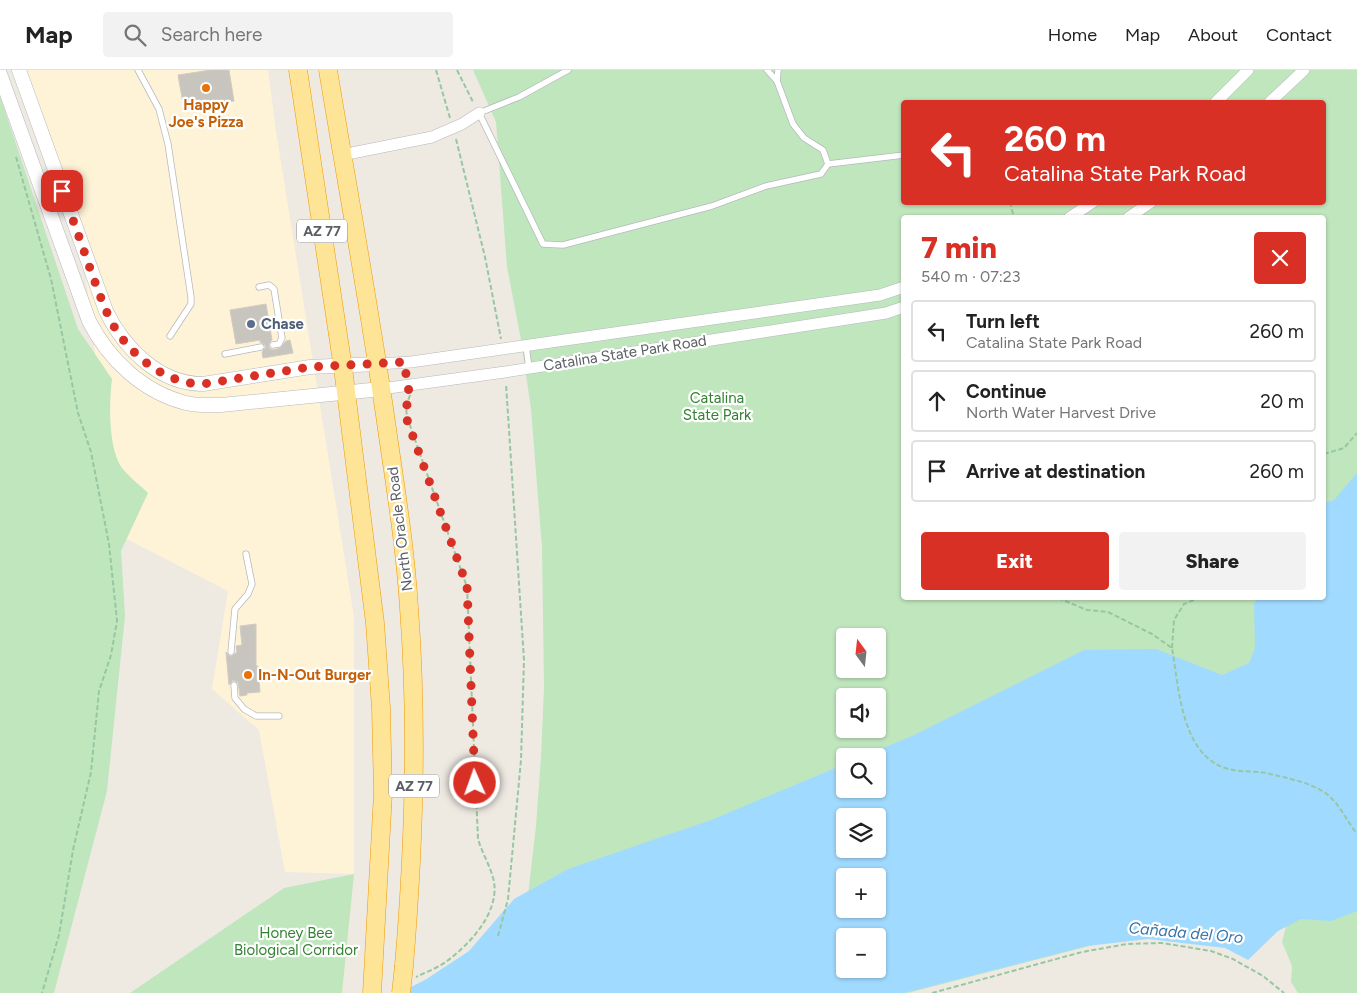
<!DOCTYPE html>
<html lang="en">
<head>
<meta charset="utf-8">
<style>
  :root { --surface:#fff; --page:#f2f2f2; --text:#222; --muted:#767676; --line:#e0e0e0; --accent:#d93025 }
  body { margin:0; font-family:Figtree,sans-serif; background:var(--page); color:var(--text); height:100vh; display:flex; flex-direction:column; font-size:19px; white-space:nowrap }
  * { box-sizing:border-box; margin:0 }
  p { font-size:16px; color:var(--muted) }
  .icon { flex:none; width:28px; height:28px; fill:none; stroke:currentColor; stroke-width:2; stroke-linecap:round; stroke-linejoin:round }
  .map { position:relative; flex:1; overflow:hidden }
  .panel { position:absolute; left:901px; top:145px; width:425px; height:385px; display:flex; flex-direction:column; background:var(--surface); border-radius:5px; box-shadow:0 1px 4px #0004 }
  .panel>* { flex:none }
  .hud { position:absolute; left:901px; top:30px; width:425px; height:105px; border-radius:5px; box-shadow:0 1px 4px #0004; background:#d93025; color:#fff; overflow:hidden }
  .needle { width:32px; rotate:345deg }
  .fabs { position:absolute; left:836px; top:558px; display:grid; gap:10px }
  .fabs a { display:grid; place-items:center; width:50px; height:50px; border-radius:5px; background:var(--surface); box-shadow:0 1px 4px #0004; font-size:25px }
  .pin { position:absolute; display:grid; place-items:center; width:42px; height:42px; color:#fff; margin:-21px; border-radius:10px; box-shadow:0 2px 8px #0006 }
  .me { position:absolute; width:55px; margin:-28px; rotate:358deg; stroke-linejoin:round; filter:drop-shadow(0 0 4px #0008) }
  .turn { display:flex; align-items:center; gap:18px; height:105px; padding:0 20px; font-size:22px }
  .turn .icon { width:65px; height:65px; stroke-width:2.5 }
  .turn b { display:block; font-size:35px; line-height:42px }
  .round { display:grid; place-items:center; flex:none; width:52px; height:52px; border-radius:5px; background:var(--page) }
  .summary { display:flex; align-items:center; justify-content:space-between; height:85px; padding:0 20px }
  h1 { font-size:30px; font-weight:800; line-height:38px; color:var(--accent) }
  .action { display:flex; gap:10px; margin-top:auto; padding:10px 20px }
  .action a { flex:1; height:58px; border-radius:5px; background:var(--accent); color:#fff; font-size:20px; font-weight:800; line-height:58px; text-align:center }
  .action a+a { background:var(--page); color:var(--text) }
  ul { padding:0; list-style:none }
  li { display:flex; align-items:center; gap:15px; height:62px; margin:0 10px 8px; padding:0 10px; border:2px solid var(--line); border-radius:5px }
  li div { flex:1 }
  li b { display:block; font-size:19px }
  li em { font-style:normal }
  header { display:flex; align-items:center; gap:30px; box-sizing:border-box; height:70px; padding:0 25px; background:var(--surface); border-bottom:1px solid var(--line) }
  header strong { font-size:24px }
  nav { display:flex; gap:28px; margin-inline-start:auto; font-size:18px }
  .search { width:350px; height:45px; background:var(--page); display:flex; align-items:center; gap:12px; box-sizing:border-box; padding:0 18px; border-radius:5px; color:var(--muted); font-size:19px }
  .map>svg:first-child { display:block }
  .commercial { fill:#fef3d6 }
  .green { fill:#c0e6be; fill-rule:evenodd }
  .water { fill:#a1daff; fill-rule:evenodd }
  .building { fill:#c8c5bf; stroke:#d2ccc0 }
  .lines { fill:none; stroke-linecap:round; stroke-linejoin:round }
  .service-casing { stroke:#b5b8bd; stroke-width:7 }
  .minor-casing { stroke:#b5b8bd; stroke-width:12 }
  .tertiary-casing { stroke:#b5b8bd; stroke-width:15 }
  .trunk-casing { stroke:#f09900; stroke-width:19 }
  .path { stroke:#97c7a2; stroke-width:2; stroke-dasharray:5 2.5; stroke-linecap:butt }
  .service { stroke:#fff; stroke-width:5.5 }
  .minor { stroke:#fff; stroke-width:11 }
  .tertiary { stroke:#fff; stroke-width:14 }
  .trunk { stroke:#fee497; stroke-width:18 }
  .trunk-bridge-casing { stroke:#f09900; stroke-width:19; stroke-linecap:butt }
  .trunk-bridge { stroke:#fee497; stroke-width:18 }
  .route { stroke:#d93025; stroke-width:9; stroke-dasharray:0 16.2 }
  .food-dot { fill:#e8710a; stroke:#fff; stroke-width:2 }
  .service-dot { fill:#5c6f8a; stroke:#fff; stroke-width:2 }
  .labels { text-anchor:middle; stroke-width:4.5; stroke-linejoin:round; paint-order:stroke }
  .shield { fill:#fff; stroke:#8c8f92; stroke-width:1 }
  .shield-label { font-size:14px; font-weight:bold; fill:#5a5f63 }
  .food-label { font-size:15px; font-weight:bold; fill:#c56008; stroke:#fff }
  .service-label { font-size:15px; font-weight:bold; fill:#4e5e75; stroke:#fff; text-anchor:start }
  .street-label { font-size:15px; fill:#5a5f63; stroke:#fff }
  .park-label { font-size:15px; fill:#328232; stroke:#fff }
  .water-label { font-size:16px; font-style:italic; fill:#3a75a9; stroke:#fff }
</style>
</head>
<body>
<header>
<strong>Map</strong>
<div class="search"><svg class="icon" aria-label="search" viewBox="0 0 24 24"><circle cx="10" cy="10" r="6"/><path d="M15 15l6 6"/></svg>Search here</div>
<nav><a>Home</a><a>Map</a><a>About</a><a>Contact</a></nav>
</header>
<div class="map">
<svg width="1357" height="923" viewBox="0 0 1357 923">
  <rect width="100%" height="100%" fill="#eeeae2"/>
  <polygon class="commercial" points="23,0 268,0 276,61 354,547 354,804 285,802 259,660 212,619 228,521 117,464 79,152"/>
  <g class="green">
    <path d="M 473,0 L 1357,0 L 1357,807 L 908,923 L 512,923 L 528,825 L 536,756 L 541,687 L 544,617 L 542,478 L 531,339 L 521,270 L 507,197 L 496,52 ZM 904,32 L 1324,32 L 1324,132 L 904,132 ZM 904,148 L 1324,148 L 1324,528 L 904,528 ZM 845,566 L 878,566 L 878,599 L 845,599 ZM 845,626 L 878,626 L 878,659 L 845,659 ZM 845,686 L 878,686 L 878,719 L 845,719 ZM 845,746 L 878,746 L 878,779 L 845,779 ZM 845,806 L 878,806 L 878,839 L 845,839 ZM 845,866 L 878,866 L 878,899 L 845,899 Z"/>
    <path d="M 0,26 L 78,259 L 112,309 C 109,333 108,378 122,398 C 129,407 140,415 148,423 L 121,481 L 125,546 L 107,721 L 54,923 L 0,923 Z"/>
    <polygon points="354,804 342,923 130,923 284,818"/>
    <polygon points="1357,837 1357,923 1298,923 1291,912 1292,896 1282,872 1287,852 1295,845"/>
  </g>
  <path class="water" d="M 1357,403 L 1357,841 L 1331,851 L 1301,849 L 1278,861 L 1248,890 L 1225,878 L 1148,869 L 1087,876 L 904,923 L 399,923 L 425,910 L 469,881 L 514,829 L 568,799 L 711,750 L 845,694 L 845,719 L 878,719 L 878,686 L 864,686 L 912,666 L 1084,580 L 1156,579 L 1222,605 L 1249,593 L 1255,578 L 1254,534 L 1257,528 L 1324,528 L 1324,433 L 1334,430 ZM 845,746 L 878,746 L 878,779 L 845,779 ZM 845,806 L 878,806 L 878,839 L 845,839 ZM 845,866 L 878,866 L 878,899 L 845,899 Z"/>
  <g class="building">
    <polygon points="211,0 229,0 234,31 184,39 178,5"/>
    <polygon points="266,234 272,270 269,273 269,278 273,280 280,278 286,271 290,270 293,283 263,288 262,282 264,280 266,277 264,274 260,272 260,270 236,274 230,240"/>
    <polygon points="256,554 256,596 258,596 260,622 247,623 247,625 240,626 238,612 233,610 229,615 226,582 229,586 232,586 237,582 236,576 242,575 240,556"/>
  </g>
  <g class="lines">
    <g class="service-casing">
      <g id="service">
        <polyline points="138,0 159,39 168,74 191,227 191,234 170,266"/>
        <polyline points="568,0 519,27 479,43 543,174 563,175 712,136 766,116 821,104 828,94 823,80 804,68 793,54 777,11 778,0"/>
        <polyline points="767,0 777,11"/>
        <polyline points="828,94 904,85"/>
        <polyline points="259,217 269,215 274,219 282,268 279,274 273,275"/>
        <polyline points="526,276 529,298"/>
        <polyline points="225,284 261,277"/>
        <polyline points="231,582 235,539 248,524 252,514 246,484"/>
        <polyline points="234,615 235,628 244,639 256,646 279,646"/>
      </g>
    </g>
    <g class="minor-casing">
      <g id="minor">
        <polyline points="1216,32 1248,0"/>
        <polyline points="1270,32 1304,0"/>
        <polyline points="342,85 432,67 462,54 479,43"/>
        <polyline points="1069,148 1093,132"/>
        <polyline points="1128,148 1151,132"/>
        <polyline points="377,294 411,292 880,225 904,217"/>
        <polyline points="381,319 505,302 886,243 904,237"/>
      </g>
    </g>
    <g class="tertiary-casing">
      <g id="tertiary">
        <path d="M 19,0 L 106,241 C 124,278 159,314 203,314 L 310,297 L 377,294"/>
        <path d="M 0,4 L 89,251 C 109,290 143,322 186,333 C 197,336 209,335 221,335 L 381,319"/>
      </g>
    </g>
    <g class="trunk-casing">
      <g id="trunk">
        <polyline points="298,0 343,298 375,553 381,638 383,723 372,923"/>
        <path d="M 328,0 C 347,115 368,229 385,345 C 394,409 405,473 409,538 C 418,657 414,777 404,896"/>
      </g>
    </g>
    <g class="path">
      <polyline points="436,0 450,48"/>
      <polyline points="457,0 473,32"/>
      <polyline points="456,69 485,187 501,269"/>
      <polyline points="16,87 51,209 78,343 91,382 109,474 117,551 111,585 99,621 91,702 73,780 59,865 42,923"/>
      <polyline points="1010,132 1014,148"/>
      <path d="M 410,325 L 406,337 L 407,347 L 467,517 L 478,769 C 482,783 491,797 494,812 C 499,843 470,874 447,891 C 438,898 426,902 416,907"/>
      <polyline points="1324,384 1344,378 1357,363"/>
      <path d="M 1058,528 L 1087,540 L 1108,542 L 1152,564 L 1172,578 C 1179,618 1181,686 1228,699 C 1240,702 1254,701 1266,703 C 1286,708 1306,711 1324,722 C 1339,732 1346,750 1357,764"/>
      <polyline points="1172,578 1174,550 1184,534 1199,528"/>
      <polyline points="498,866 508,829 521,690 524,590 506,314"/>
      <polyline points="932,923 1082,882 1127,874 1162,873 1211,881 1233,889 1263,906 1284,923"/>
    </g>
    <use href="#service" class="service"/>
    <use href="#minor" class="minor"/>
    <use href="#tertiary" class="tertiary"/>
    <use href="#trunk" class="trunk"/>
    <g class="trunk-bridge-casing">
      <polyline id="trunk-bridge" points="401,923 404,896"/>
    </g>
    <use href="#trunk-bridge" class="trunk-bridge"/>
  </g>
  <g class="lines">
    <path class="route" d="M 62,121 C 73,149 83,178 93,207 C 99,222 104,238 112,253 C 130,285 165,314 203,314 L 310,297 L 404,292 L 410,328 L 406,337 L 406,347 L 467,516 L 475,713"/>
  </g>
  <g class="food-dot">
    <circle cx="206" cy="18" r="5"/>
    <circle cx="248" cy="605" r="5"/>
  </g>
  <circle class="service-dot" cx="251" cy="254" r="5"/>
  <g class="labels">
    <g class="shield">
      <rect x="297" y="149.5" width="50" height="23" rx="4"/>
      <rect x="389" y="704.5" width="50" height="23" rx="4"/>
    </g>
    <g class="shield-label">
      <text x="322" y="166">AZ 77</text>
      <text x="414" y="721">AZ 77</text>
    </g>
    <g class="food-label">
      <text x="206" y="40">Happy<tspan x="206" dy="17">Joe's Pizza</tspan></text>
      <text x="258" y="610" text-anchor="start">In-N-Out Burger</text>
    </g>
    <g class="service-label">
      <text x="261" y="259">Chase</text>
    </g>
    <g class="street-label">
      <text transform="translate(625 283) rotate(-9)" y="5">Catalina State Park Road</text>
      <text transform="translate(400 459) rotate(-97)" y="5">North Oracle Road</text>
    </g>
    <g class="park-label">
      <text x="717" y="333">Catalina<tspan x="717" dy="17">State Park</tspan></text>
      <text x="296" y="868">Honey Bee<tspan x="296" dy="17">Biological Corridor</tspan></text>
    </g>
    <g class="water-label">
      <text transform="translate(1186 862) rotate(5)" y="6">Cañada del Oro</text>
    </g>
  </g>
</svg>
<div class="fabs">
<a><svg class="needle" viewBox="-14 -14 28 28"><path d="M0-13l5 13h-10z" fill="#e53935"/><path d="M0 13l5-13h-10z" fill="#767676"/></svg></a>
<a><svg class="icon" aria-label="sound" viewBox="0 0 24 24"><path d="M4 9h4l5-4v14l-5-4H4zM17 9q2 3 0 6"/></svg></a>
<a><svg class="icon" aria-label="search" viewBox="0 0 24 24"><circle cx="10" cy="10" r="6"/><path d="M15 15l6 6"/></svg></a>
<a><svg class="icon" aria-label="layers" viewBox="0 0 24 24"><path d="M12 4l9 5-9 5-9-5zM3 14l9 5 9-5"/></svg></a>
<a>+</a>
<a>−</a>
</div>
<div class="pin" style="left:62px;top:121px;background:#d93025"><svg class="icon" aria-label="arrive" viewBox="0 0 24 24"><path d="M6 21V4h12l-3 4 3 4H6"/></svg></div>
<svg class="me" style="left:475px;top:713px" viewBox="-20 -20 40 40"><circle r="17" fill="#d93025" stroke="#fff" stroke-width="3"/><path d="M0-11L8 9 0 5-8 9z" fill="#fff"/></svg>
<div class="hud">
<div class="turn"><svg class="icon" aria-label="left" viewBox="0 0 24 24"><path d="M17 20v-9H6M10 6l-5 5 5 5"/></svg><div><b>260 m</b>Catalina State Park Road</div></div>
</div>
<section class="panel">
<div class="summary"><div><h1>7 min</h1><p>540 m · 07:23</p></div><a class="round" style="background:#d93025;color:#fff"><svg class="icon" aria-label="close" viewBox="0 0 24 24"><path d="M6 6l12 12M18 6L6 18"/></svg></a></div>
<ul>
<li><svg class="icon" aria-label="left" viewBox="0 0 24 24"><path d="M17 20v-9H6M10 6l-5 5 5 5"/></svg><div><b>Turn left</b><p>Catalina State Park Road</p></div><em>260 m</em></li>
<li><svg class="icon" aria-label="ahead" viewBox="0 0 24 24"><path d="M12 20V5M6 11l6-6 6 6"/></svg><div><b>Continue</b><p>North Water Harvest Drive</p></div><em>20 m</em></li>
<li><svg class="icon" aria-label="arrive" viewBox="0 0 24 24"><path d="M6 21V4h12l-3 4 3 4H6"/></svg><div><b>Arrive at destination</b></div><em>260 m</em></li>
</ul>
<div class="action"><a>Exit</a><a>Share</a></div>
</section>
</div>
</body>
</html>
